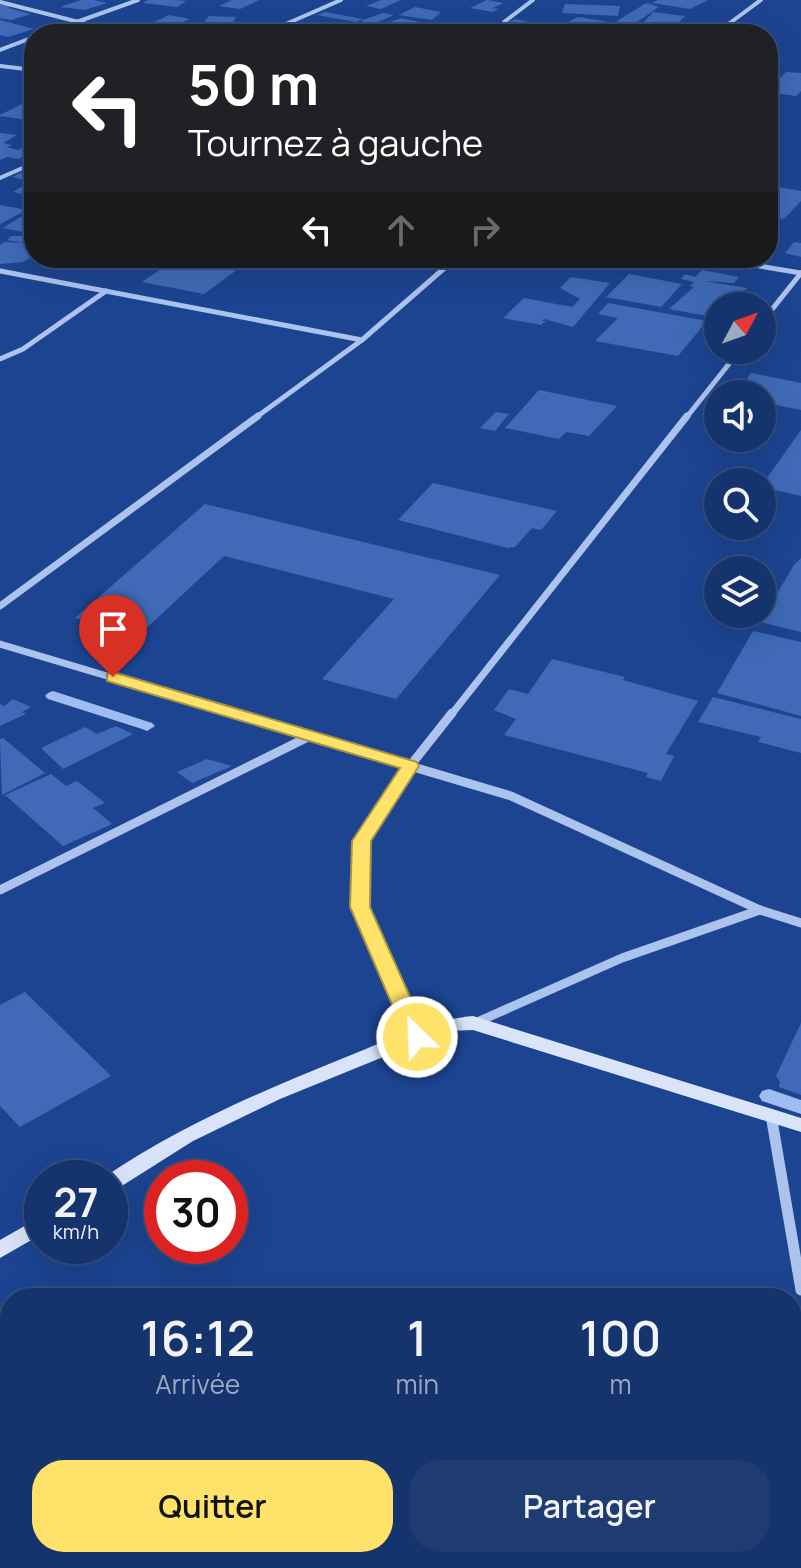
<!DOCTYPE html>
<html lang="fr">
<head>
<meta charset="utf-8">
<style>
  :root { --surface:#15336d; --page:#1e3b72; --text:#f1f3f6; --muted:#9daac2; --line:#344e80; --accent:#ffe269 }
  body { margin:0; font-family:Manrope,sans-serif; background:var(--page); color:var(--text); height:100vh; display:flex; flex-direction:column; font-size:30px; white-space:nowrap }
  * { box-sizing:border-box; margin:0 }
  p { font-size:26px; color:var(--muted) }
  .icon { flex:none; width:44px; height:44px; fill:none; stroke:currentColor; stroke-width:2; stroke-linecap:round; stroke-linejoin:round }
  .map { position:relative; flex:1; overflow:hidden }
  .side { position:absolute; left:0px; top:1288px; width:802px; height:280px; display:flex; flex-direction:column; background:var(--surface); border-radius:32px 32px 0 0; box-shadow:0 8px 32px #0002,0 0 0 2px var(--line) }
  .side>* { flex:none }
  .hud { position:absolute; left:24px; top:24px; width:754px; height:244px; border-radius:32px; box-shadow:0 8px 32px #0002,0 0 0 2px var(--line); background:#202124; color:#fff; overflow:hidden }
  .needle { width:52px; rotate:49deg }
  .tools { position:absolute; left:704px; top:292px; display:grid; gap:16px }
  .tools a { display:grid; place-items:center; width:72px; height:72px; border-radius:50%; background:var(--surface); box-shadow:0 8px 32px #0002,0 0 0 2px var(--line); font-size:40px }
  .speed { position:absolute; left:24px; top:1160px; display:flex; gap:16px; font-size:40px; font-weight:700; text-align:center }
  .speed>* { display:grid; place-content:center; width:104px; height:104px; border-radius:50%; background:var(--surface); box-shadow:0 8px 32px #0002,0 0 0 2px var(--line); line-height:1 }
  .speed small { font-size:20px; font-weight:400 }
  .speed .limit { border:12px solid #d22; background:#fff; color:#111 }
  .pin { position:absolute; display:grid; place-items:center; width:68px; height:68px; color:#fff; margin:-82px -34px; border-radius:50% 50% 50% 0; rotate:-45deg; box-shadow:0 0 8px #0007 }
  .pin .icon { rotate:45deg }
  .me { position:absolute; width:88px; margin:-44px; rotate:336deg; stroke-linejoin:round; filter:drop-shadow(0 0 6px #0008) }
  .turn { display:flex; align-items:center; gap:28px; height:168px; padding:0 32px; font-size:36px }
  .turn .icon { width:104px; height:104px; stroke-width:2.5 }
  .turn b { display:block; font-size:56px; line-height:68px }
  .lanes { display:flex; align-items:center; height:76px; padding:0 32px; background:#0003; justify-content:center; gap:40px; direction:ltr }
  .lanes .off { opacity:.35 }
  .eta { display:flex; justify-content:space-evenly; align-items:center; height:136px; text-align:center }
  .eta b { font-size:48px; font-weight:600; line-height:56px }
  .primary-button { display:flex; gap:16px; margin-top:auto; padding:16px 32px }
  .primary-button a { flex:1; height:92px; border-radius:32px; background:var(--accent); color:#111; font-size:32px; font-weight:600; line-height:92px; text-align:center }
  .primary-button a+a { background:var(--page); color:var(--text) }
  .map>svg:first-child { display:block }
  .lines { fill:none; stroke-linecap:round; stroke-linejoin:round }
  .stream { fill:#9fbdf0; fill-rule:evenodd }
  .building { fill:#406ab7 }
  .minor-far4 { stroke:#acc3ee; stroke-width:4 }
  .minor-far3 { stroke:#acc3ee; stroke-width:5 }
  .minor-far2 { stroke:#acc3ee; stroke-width:7 }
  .minor-far1 { stroke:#acc3ee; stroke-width:9 }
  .minor { stroke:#acc3ee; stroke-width:11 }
  .secondary { fill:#d9e4fa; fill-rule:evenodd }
  .route { fill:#ffe269; stroke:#a69344; stroke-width:2 }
</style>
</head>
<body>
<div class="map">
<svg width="801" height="1568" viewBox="0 0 801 1568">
  <rect width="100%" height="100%" fill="#1c4491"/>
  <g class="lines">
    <g class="stream">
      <polygon points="53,691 152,723 155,726 147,731 142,729 48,699 45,696 48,693"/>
      <polygon points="769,1089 801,1100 801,1114 762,1101 759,1096 762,1091"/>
    </g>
  </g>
  <g class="building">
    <polygon points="81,0 94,0 107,3 85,10 60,7"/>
    <polygon points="148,0 174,0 186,1 177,7 143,3"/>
    <polygon points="232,0 259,0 240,9 219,6"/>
    <polygon points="381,0 401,0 381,9 366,6"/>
    <polygon points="487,0 504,3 493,8 499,9 493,12 470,8"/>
    <polygon points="658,0 708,0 690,9 652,3"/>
    <polygon points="646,3 659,7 631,26 614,23"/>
    <polygon points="13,4 8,8 31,14 11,20 0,18 0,5"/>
    <polygon points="565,4 620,6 618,16 562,13"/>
    <polygon points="415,7 441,12 432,20 399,15"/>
    <polygon points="325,12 363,19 356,22 317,15"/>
    <polygon points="653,12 685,16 674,28 641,25"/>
    <polygon points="383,13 394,15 373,24 360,21"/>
    <polygon points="169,15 190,19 169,28 148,25"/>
    <polygon points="209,16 236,17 230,27 201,26"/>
    <polygon points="578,17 609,22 592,30 560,26"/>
    <polygon points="401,18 424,23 410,30 383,25"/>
    <polygon points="515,19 534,23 521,29 501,26"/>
    <polygon points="0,20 34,29 8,37 0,35"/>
    <polygon points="432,22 458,26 432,33 416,31"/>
    <polygon points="334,25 385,28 411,34 325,30"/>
    <polygon points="786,72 801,73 801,91 796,96 768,92"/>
    <polygon points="34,98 34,121 0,116 0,115"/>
    <polygon points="0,133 17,135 3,143 12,145 7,147 18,150 26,146 33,148 25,151 31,153 18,159 7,157 0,160"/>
    <polygon points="20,173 34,176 34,196 13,192 31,181 12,177"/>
    <polygon points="768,185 801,191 801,201 784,219 768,216"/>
    <polygon points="0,205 27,210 0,224"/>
    <polygon points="28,212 34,213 34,234 3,228"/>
    <polygon points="12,236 34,236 34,255 23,262 0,264 0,245 5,242 27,243 7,240"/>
    <polygon points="794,242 801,243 801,257 785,253"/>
    <polygon points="100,258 132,258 116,266 95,263"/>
    <polygon points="177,258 253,258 204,294 142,282"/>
    <polygon points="702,270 739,277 734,283 704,281 747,288 731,306 718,306 718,318 669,309 694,287 690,286 694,282 681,279 685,274 695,277"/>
    <polygon points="629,274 682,284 661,307 606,297"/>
    <polygon points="571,277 610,283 573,327 544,319 542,321 546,321 541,325 503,318 524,298 572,307 580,299 560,288"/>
    <polygon points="608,303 707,321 678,356 595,341 618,318 598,314"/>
    <polygon points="751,373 801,383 801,410 762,402 762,394 736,394"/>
    <polygon points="539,390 617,406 589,436 566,432 559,439 505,428"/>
    <polygon points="496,412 509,414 495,431 480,428"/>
    <polygon points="801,430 801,496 762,487 762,485"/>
    <polygon points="433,483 557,511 541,530 532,528 515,547 508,548 398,520"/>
    <polygon points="205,504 500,575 396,699 322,679 394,599 224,556 139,635 75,618"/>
    <polygon points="801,558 801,632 760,622 794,565"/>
    <polygon points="753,631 801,642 801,716 717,693"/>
    <polygon points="552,659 625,677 623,680 698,701 666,754 674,756 661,781 646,777 648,773 504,735 516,719 494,710 509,689 528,694"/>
    <polygon points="713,697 801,719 801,753 758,742 761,737 698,722"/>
    <polygon points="13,699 31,707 22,712 26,714 0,726 0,704 4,706"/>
    <polygon points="116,726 133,734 63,769 41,748 85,727 97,734"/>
    <polygon points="3,738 45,773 2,795 0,739"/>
    <polygon points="207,759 232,766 192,783 177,772"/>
    <polygon points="51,774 66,786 77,781 105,803 93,808 112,824 63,846 5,795"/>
    <polygon points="25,992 111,1076 20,1127 0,1106 0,1005"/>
    <polygon points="801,1023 801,1095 779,1087 780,1082 776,1076"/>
  </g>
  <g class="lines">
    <g class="minor-far4">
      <polyline points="0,2 110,30 141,34"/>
      <polyline points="504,22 533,0"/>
      <polyline points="43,34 138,0"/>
      <polyline points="263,34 341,0"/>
      <polyline points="715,34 761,0"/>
      <polyline points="0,50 34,37"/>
      <polyline points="0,66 34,70"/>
      <polyline points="0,178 34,163"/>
    </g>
    <g class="minor-far3">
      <polyline points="712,258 801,273"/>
      <polyline points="0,271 362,340"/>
      <polyline points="762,322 801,273"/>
      <polyline points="0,359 23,349 106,291"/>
      <polyline points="255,418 362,340 456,258"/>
      <polyline points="686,418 740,350"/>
    </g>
    <g class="minor-far2">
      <polyline points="0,606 258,416"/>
      <polyline points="0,644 238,715"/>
      <polyline points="451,715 687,416"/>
    </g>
    <g class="minor-far1">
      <polyline points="231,713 511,796 760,910 801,923"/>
      <polyline points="0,890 310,736"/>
      <polyline points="475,1023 622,958 760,910"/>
      <polyline points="417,1037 360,907 362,841 410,766 452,713"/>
    </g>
    <polyline class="minor" points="771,1115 801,1290"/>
    <g class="secondary">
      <path d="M 473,1016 L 801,1118 L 801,1132 L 473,1030 L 447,1031 L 280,1099 L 193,1141 L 117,1189 L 110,1191 L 110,1178 L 103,1178 C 179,1126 264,1090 351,1055 C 391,1039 429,1020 473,1016 Z"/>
      <polygon points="42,1216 42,1234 0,1258 0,1240"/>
    </g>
  </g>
  <polygon class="route" points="113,672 417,762 419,766 371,841 370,907 428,1037 425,1042 409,1042 406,1037 350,907 352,841 400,768 107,681 107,674"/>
</svg>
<div class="tools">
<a><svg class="needle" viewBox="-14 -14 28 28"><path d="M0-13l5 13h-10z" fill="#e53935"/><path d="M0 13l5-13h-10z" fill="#9daac2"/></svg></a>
<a><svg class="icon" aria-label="sound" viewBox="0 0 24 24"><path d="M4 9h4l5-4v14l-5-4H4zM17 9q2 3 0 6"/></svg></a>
<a><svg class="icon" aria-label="search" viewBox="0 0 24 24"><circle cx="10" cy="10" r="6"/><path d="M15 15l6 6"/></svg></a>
<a><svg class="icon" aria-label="layers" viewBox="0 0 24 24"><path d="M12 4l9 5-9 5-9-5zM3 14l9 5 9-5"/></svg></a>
</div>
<div class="speed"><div>27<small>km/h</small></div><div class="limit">30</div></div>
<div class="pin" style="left:113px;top:677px;background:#d93025"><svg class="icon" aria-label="arrive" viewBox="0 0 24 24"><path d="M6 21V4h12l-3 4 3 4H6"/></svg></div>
<svg class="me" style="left:417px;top:1037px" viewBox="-20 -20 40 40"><circle r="17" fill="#ffe269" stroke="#fff" stroke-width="3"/><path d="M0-11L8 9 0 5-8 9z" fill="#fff"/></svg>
<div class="hud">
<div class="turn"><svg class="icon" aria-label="left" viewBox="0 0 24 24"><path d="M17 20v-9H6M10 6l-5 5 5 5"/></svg><div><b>50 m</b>Tournez à gauche</div></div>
<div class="lanes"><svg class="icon" aria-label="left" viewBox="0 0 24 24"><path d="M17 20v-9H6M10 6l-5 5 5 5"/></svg><svg class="icon off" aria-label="ahead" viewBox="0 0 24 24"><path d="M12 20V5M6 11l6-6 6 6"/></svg><svg class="icon off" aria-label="right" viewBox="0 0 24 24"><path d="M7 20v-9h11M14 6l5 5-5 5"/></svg></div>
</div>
<section class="side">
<div class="eta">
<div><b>16:12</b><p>Arrivée</p></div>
<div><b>1</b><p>min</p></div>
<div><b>100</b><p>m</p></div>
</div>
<div class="primary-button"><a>Quitter</a><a>Partager</a></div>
</section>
</div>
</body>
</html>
